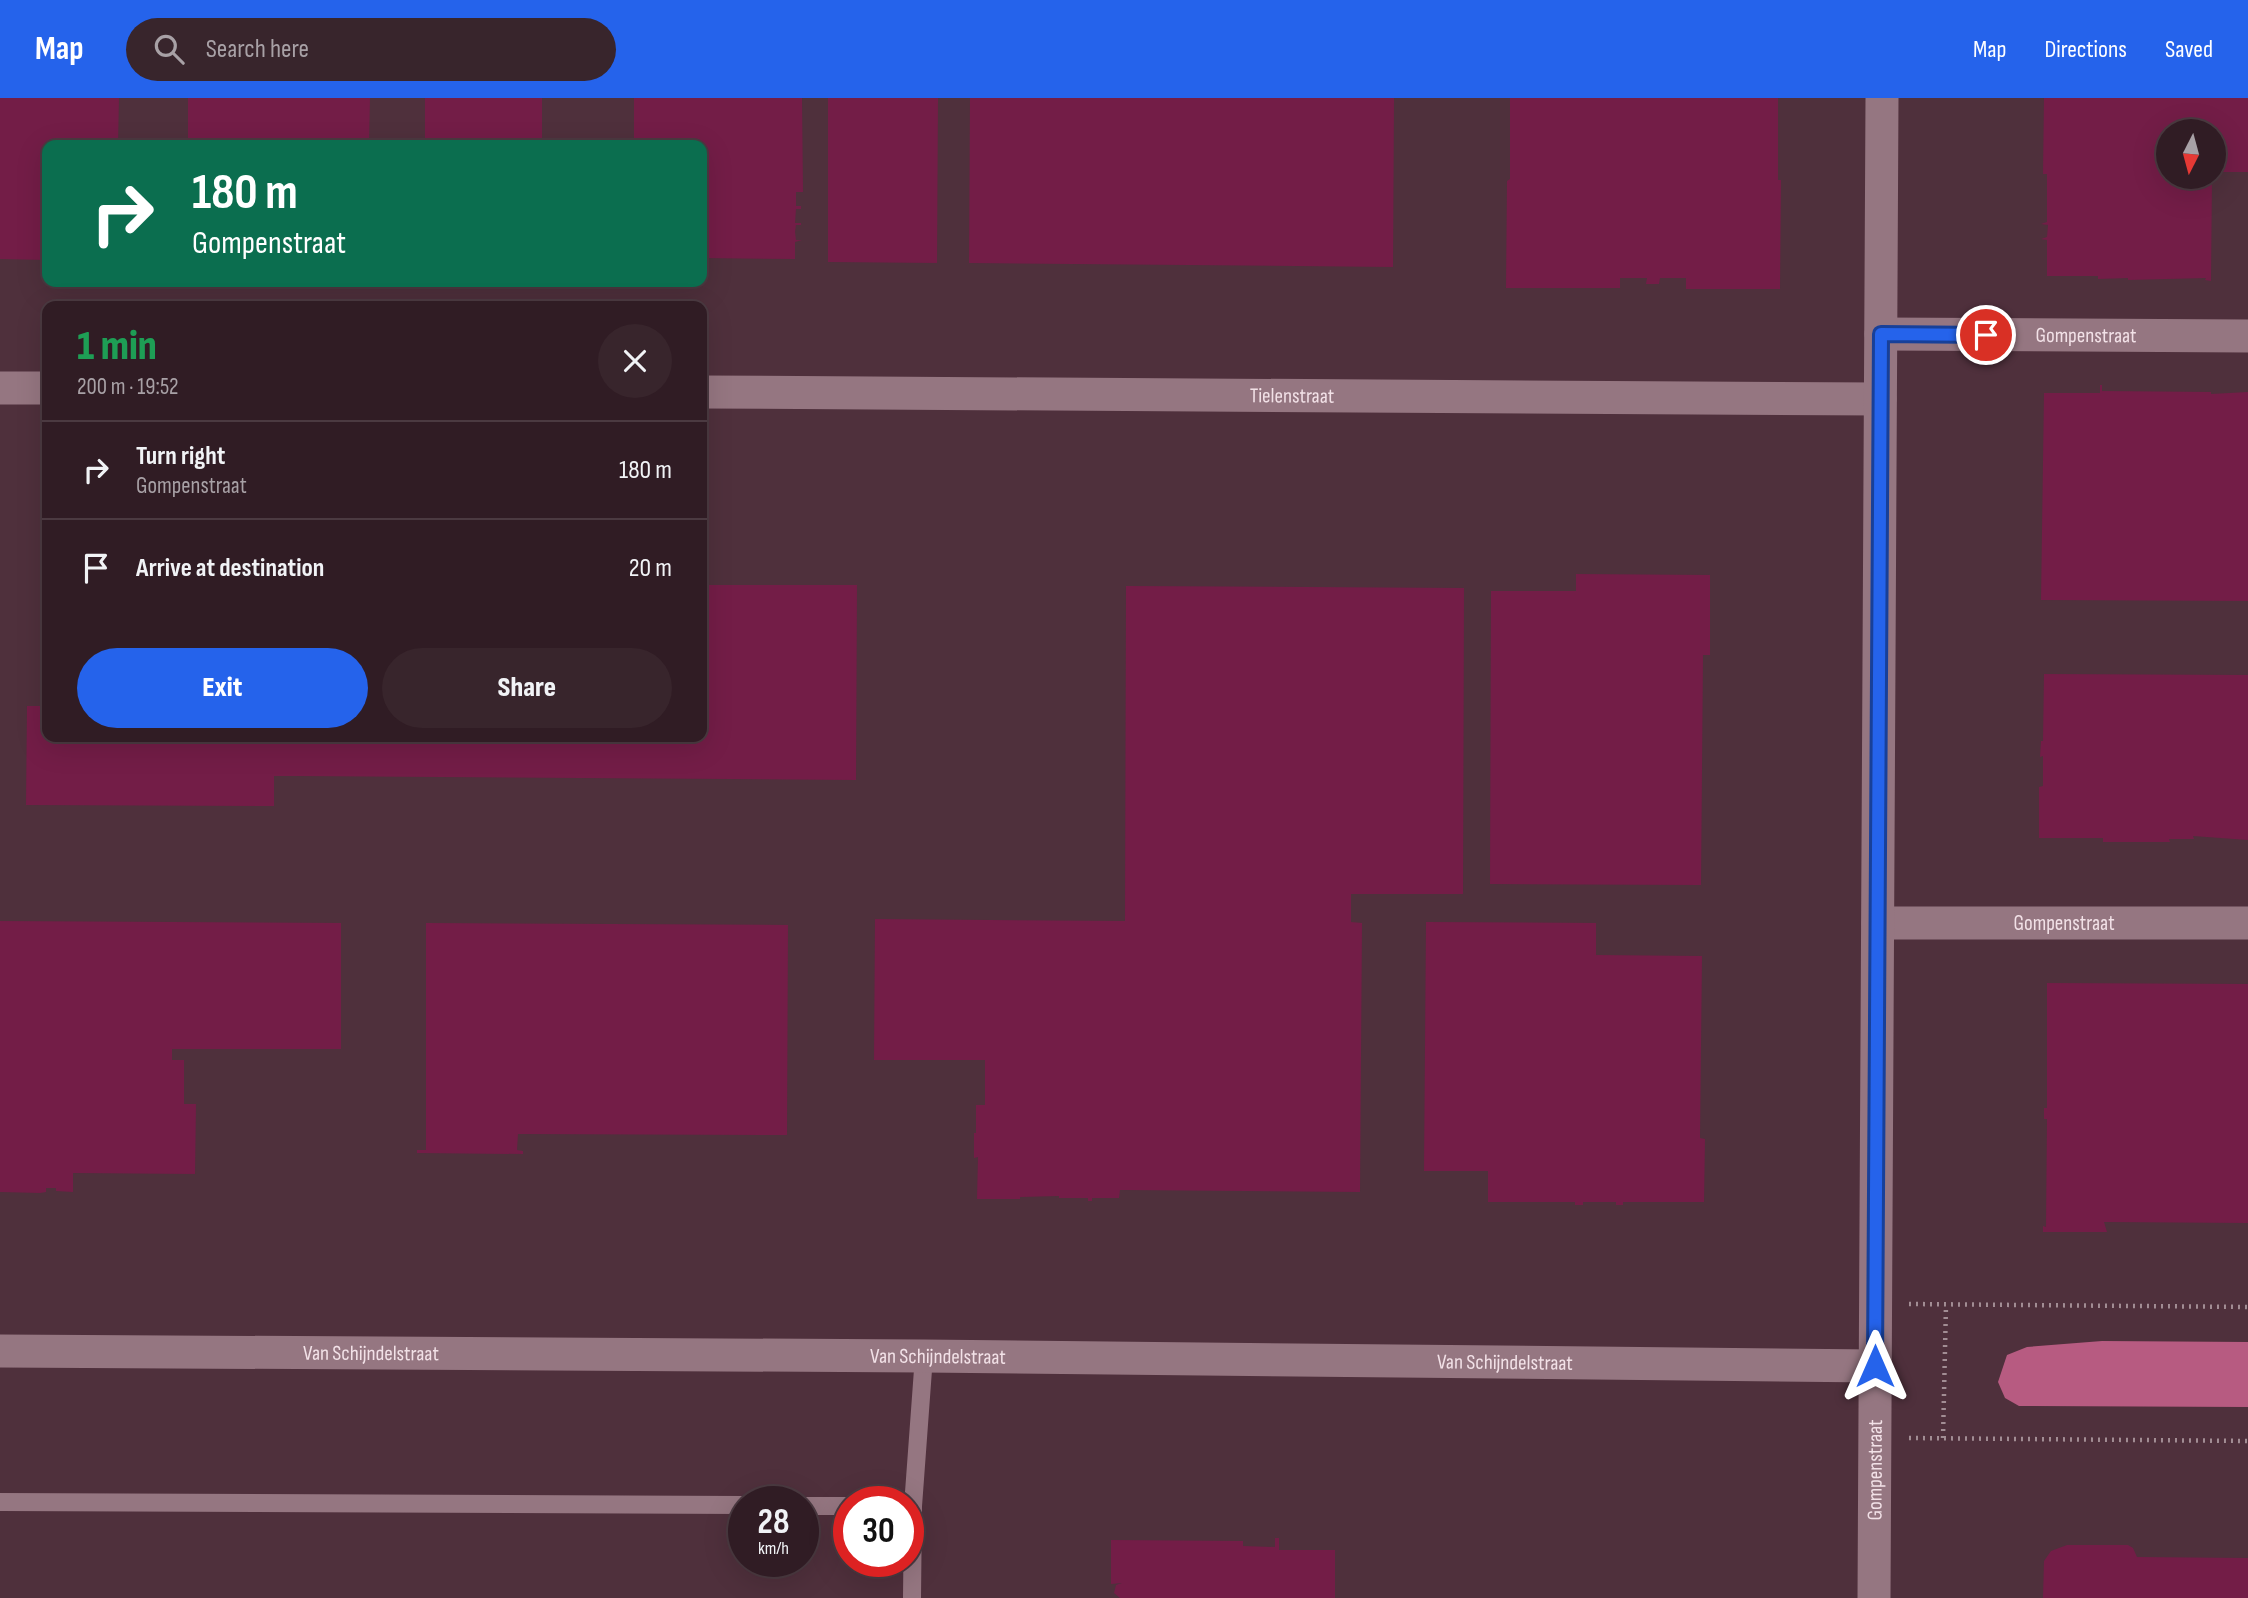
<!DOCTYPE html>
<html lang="en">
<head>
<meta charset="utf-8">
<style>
  :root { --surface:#301c24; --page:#38252c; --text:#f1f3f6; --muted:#a8a1a6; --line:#4b3a41; --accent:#2563eb }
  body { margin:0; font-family:"Sofia Sans Condensed",sans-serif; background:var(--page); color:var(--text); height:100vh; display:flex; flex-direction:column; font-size:26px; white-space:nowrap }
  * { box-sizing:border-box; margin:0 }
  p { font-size:23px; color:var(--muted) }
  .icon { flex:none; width:38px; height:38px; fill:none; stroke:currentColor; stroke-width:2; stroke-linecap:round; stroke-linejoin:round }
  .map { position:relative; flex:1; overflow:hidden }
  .side { position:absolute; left:42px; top:203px; width:665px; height:441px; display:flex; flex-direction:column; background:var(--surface); border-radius:14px; box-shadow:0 7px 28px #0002,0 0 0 2px var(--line) }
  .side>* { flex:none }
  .banner { position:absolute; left:42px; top:42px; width:665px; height:147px; border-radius:14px; box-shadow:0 7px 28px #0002,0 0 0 2px var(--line); background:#0b6e4f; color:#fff; overflow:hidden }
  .needle { width:46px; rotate:186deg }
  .buttons { position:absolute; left:2156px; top:21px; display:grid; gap:14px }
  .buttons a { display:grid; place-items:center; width:70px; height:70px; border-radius:50%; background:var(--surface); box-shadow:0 7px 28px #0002,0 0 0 2px var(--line); font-size:35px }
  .speed { position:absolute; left:728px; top:1388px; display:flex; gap:14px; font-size:35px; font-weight:700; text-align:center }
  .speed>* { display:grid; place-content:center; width:91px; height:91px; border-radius:50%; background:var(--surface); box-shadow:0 7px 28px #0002,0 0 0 2px var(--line); line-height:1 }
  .speed small { font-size:18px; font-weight:400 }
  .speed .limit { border:10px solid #d22; background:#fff; color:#111 }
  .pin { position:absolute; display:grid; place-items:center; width:60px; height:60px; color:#fff; margin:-30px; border:4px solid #fff; border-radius:50%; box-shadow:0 2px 7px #0007 }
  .me { position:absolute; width:77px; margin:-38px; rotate:0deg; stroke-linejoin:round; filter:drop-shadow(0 0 5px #0008) }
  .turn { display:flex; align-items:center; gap:24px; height:147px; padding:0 35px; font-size:32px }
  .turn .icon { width:91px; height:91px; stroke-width:2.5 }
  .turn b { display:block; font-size:49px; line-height:60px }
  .round { display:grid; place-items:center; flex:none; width:74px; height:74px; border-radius:37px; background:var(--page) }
  .headline { display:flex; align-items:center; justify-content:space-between; height:119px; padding:0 35px }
  h1 { font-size:42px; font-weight:800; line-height:52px; color:#1e9e55 }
  .button { display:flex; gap:14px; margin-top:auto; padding:14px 35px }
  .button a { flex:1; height:80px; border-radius:42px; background:var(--accent); color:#fff; font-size:28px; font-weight:800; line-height:80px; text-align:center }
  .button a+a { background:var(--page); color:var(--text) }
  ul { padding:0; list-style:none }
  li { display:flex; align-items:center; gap:21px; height:98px; padding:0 35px; border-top:2px solid var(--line) }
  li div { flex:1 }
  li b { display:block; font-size:26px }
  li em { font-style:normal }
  header { display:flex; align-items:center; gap:42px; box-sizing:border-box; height:98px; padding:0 35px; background:var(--accent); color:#fff }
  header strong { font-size:33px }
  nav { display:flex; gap:38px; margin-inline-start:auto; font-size:24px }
  .search { width:490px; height:63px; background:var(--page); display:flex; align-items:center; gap:18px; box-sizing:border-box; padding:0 24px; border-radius:38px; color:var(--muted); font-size:26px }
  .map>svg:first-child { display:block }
  .built { fill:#4f303c; fill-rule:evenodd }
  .water { fill:#b75b81 }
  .building { fill:#731d47 }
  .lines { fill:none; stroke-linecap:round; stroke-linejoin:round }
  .path { stroke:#a28d94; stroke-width:4.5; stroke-dasharray:2 5; stroke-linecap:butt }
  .lane { stroke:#957681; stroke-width:18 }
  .street { stroke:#957681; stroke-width:33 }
  .route-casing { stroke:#184099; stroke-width:18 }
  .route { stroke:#2563eb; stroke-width:12 }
  .labels { text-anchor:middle; stroke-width:7; stroke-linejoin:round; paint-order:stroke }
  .street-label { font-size:21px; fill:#f2e1e7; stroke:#351c26 }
</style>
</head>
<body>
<header>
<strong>Map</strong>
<div class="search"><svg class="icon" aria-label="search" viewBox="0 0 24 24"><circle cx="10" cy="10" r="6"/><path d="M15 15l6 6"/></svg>Search here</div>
<nav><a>Map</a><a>Directions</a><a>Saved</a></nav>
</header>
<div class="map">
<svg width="2248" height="1500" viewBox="0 0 2248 1500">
  <rect width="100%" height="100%" fill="#402630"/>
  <path class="built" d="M 0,0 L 2248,0 L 2248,1500 L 0,1500 ZM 2168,33 L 2214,33 L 2214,79 L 2168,79 ZM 47,47 L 702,47 L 702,184 L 47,184 ZM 47,208 L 702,208 L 702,639 L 47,639 ZM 744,1404 L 803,1404 L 803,1463 L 744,1463 ZM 849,1404 L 908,1404 L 908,1463 L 849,1463 Z"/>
  <polygon class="water" points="2102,1243 2248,1244 2248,1309 2019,1308 2005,1300 1998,1284 2007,1257 2027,1249"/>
  <g class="building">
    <polygon points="0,0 119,0 118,47 47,47 47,162 0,161"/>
    <polygon points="188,0 370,0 369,47 188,47"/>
    <rect x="425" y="0" width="117" height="47"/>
    <polygon points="634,0 802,0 803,94 796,94 796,108 801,108 801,111 796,111 795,125 801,125 801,127 796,127 795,134 796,142 802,142 795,144 795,161 702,160 702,47 634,47"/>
    <polygon points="828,0 938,0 937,165 828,164"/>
    <polygon points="970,0 1394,0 1393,169 969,165"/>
    <polygon points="1510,0 1778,0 1778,82 1781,82 1780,191 1686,191 1686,180 1660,180 1659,186 1646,186 1647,180 1620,180 1620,190 1506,190 1507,83 1510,81"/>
    <polygon points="2044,0 2248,0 2248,74 2214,74 2214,33 2168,33 2168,79 2212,79 2211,183 2205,182 2206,180 2128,182 2128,180 2098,181 2098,178 2047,178 2047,142 2041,141 2047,139 2048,127 2041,126 2047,124 2047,76 2043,76"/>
    <polygon points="2100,287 2102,287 2102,293 2211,294 2211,296 2248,294 2248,503 2041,502 2044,295 2100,295"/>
    <polygon points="1576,476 1710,477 1710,557 1703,557 1701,787 1490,786 1491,493 1576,493"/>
    <polygon points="702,487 857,487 856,682 296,678 274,678 274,708 26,707 27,608 47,608 47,639 702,639"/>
    <polygon points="1126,488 1464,490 1463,796 1351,796 1351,824 1362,825 1360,1094 1123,1092 1120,1092 1119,1100 1092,1100 1092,1103 1088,1103 1088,1100 1059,1100 1059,1098 1020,1099 1020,1101 977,1101 978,1059 974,1060 974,1035 976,1035 976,1007 985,1007 985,962 874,962 875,821 1125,823"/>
    <polygon points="2044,576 2248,577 2248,742 2193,738 2194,741 2169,741 2170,744 2103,744 2103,740 2039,740 2039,689 2043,688 2043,658 2040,659 2041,643 2043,643"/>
    <polygon points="0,823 341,825 341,951 172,951 172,962 184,962 184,1006 196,1006 195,1076 73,1075 73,1094 56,1093 56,1090 46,1090 46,1094 40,1095 0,1094"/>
    <polygon points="1426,824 1596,825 1596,857 1702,858 1700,1040 1705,1041 1704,1104 1623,1104 1623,1107 1616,1107 1616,1104 1583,1104 1583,1107 1575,1107 1575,1104 1488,1104 1488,1073 1424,1073"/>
    <polygon points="426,825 788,827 787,1037 518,1036 517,1052 523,1053 523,1056 417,1055 417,1052 426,1052"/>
    <polygon points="2047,885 2248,886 2248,1125 2104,1124 2107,1134 2043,1134 2043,1128 2046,1129 2047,1021 2044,1021 2044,1010 2047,1010"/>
    <polygon points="1275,1440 1279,1440 1279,1452 1335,1452 1335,1500 1120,1500 1114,1495 1116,1487 1122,1485 1111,1486 1111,1442 1243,1443 1243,1448 1275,1449"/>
    <polygon points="2067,1447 2128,1447 2133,1450 2137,1459 2248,1460 2248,1500 2043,1500 2044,1463 2051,1453"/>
  </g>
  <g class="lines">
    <g class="path">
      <polyline points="1909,1206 2248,1209"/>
      <polyline points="1909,1340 2248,1343"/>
      <polyline points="1943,1340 1946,1207"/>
    </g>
    <g class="lane">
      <polyline points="0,1404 744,1407"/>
      <polyline points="803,1408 849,1408"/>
      <polyline points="912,1500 913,1408 924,1258"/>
    </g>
    <g class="street">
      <path id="s1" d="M 1881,236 L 2248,238"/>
      <polyline points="0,290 47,290"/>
      <path id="s2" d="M 702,294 L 1880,301"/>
      <path id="s3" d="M 1878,825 L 2248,825"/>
      <path id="s4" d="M 0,1253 L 924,1258 L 1875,1268"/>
      <path id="s5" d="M 1874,1500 L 1882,0"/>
    </g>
  </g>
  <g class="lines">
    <g class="route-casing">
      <polyline id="route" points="1875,1268 1881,236 1986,237"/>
    </g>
    <use href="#route" class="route"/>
  </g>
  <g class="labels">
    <g class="street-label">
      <text dy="7" stroke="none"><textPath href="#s1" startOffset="205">Gompenstraat</textPath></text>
      <text dy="7" stroke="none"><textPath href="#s2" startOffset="590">Tielenstraat</textPath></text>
      <text dy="7" stroke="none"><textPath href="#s3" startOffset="186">Gompenstraat</textPath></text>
      <text dy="7" stroke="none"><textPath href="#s4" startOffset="371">Van Schijndelstraat</textPath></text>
      <text dy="7" stroke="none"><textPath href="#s4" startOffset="938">Van Schijndelstraat</textPath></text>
      <text dy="7" stroke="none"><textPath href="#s4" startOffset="1505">Van Schijndelstraat</textPath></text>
      <text dy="7" stroke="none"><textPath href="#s5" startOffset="128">Gompenstraat</textPath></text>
    </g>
  </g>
</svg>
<div class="buttons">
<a><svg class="needle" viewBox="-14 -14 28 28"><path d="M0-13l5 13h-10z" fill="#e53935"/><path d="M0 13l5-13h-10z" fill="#a8a1a6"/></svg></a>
</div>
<div class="speed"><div>28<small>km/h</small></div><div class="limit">30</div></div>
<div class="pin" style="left:1986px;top:237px;background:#d93025"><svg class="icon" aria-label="arrive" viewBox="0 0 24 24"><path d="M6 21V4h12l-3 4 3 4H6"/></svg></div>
<svg class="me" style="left:1875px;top:1268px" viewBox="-20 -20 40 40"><path d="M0-17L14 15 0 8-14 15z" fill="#2563eb" stroke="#fff" stroke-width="4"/></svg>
<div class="banner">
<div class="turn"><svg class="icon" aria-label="right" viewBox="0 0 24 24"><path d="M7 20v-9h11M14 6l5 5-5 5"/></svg><div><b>180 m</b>Gompenstraat</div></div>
</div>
<section class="side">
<div class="headline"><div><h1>1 min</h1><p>200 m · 19:52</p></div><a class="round"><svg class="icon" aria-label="close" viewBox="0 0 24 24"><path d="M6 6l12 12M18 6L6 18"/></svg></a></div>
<ul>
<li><svg class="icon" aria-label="right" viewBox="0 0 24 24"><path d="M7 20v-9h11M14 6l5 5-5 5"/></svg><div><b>Turn right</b><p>Gompenstraat</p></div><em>180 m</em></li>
<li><svg class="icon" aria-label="arrive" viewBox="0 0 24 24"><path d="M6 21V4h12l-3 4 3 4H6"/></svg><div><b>Arrive at destination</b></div><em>20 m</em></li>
</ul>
<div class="button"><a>Exit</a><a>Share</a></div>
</section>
</div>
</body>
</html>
